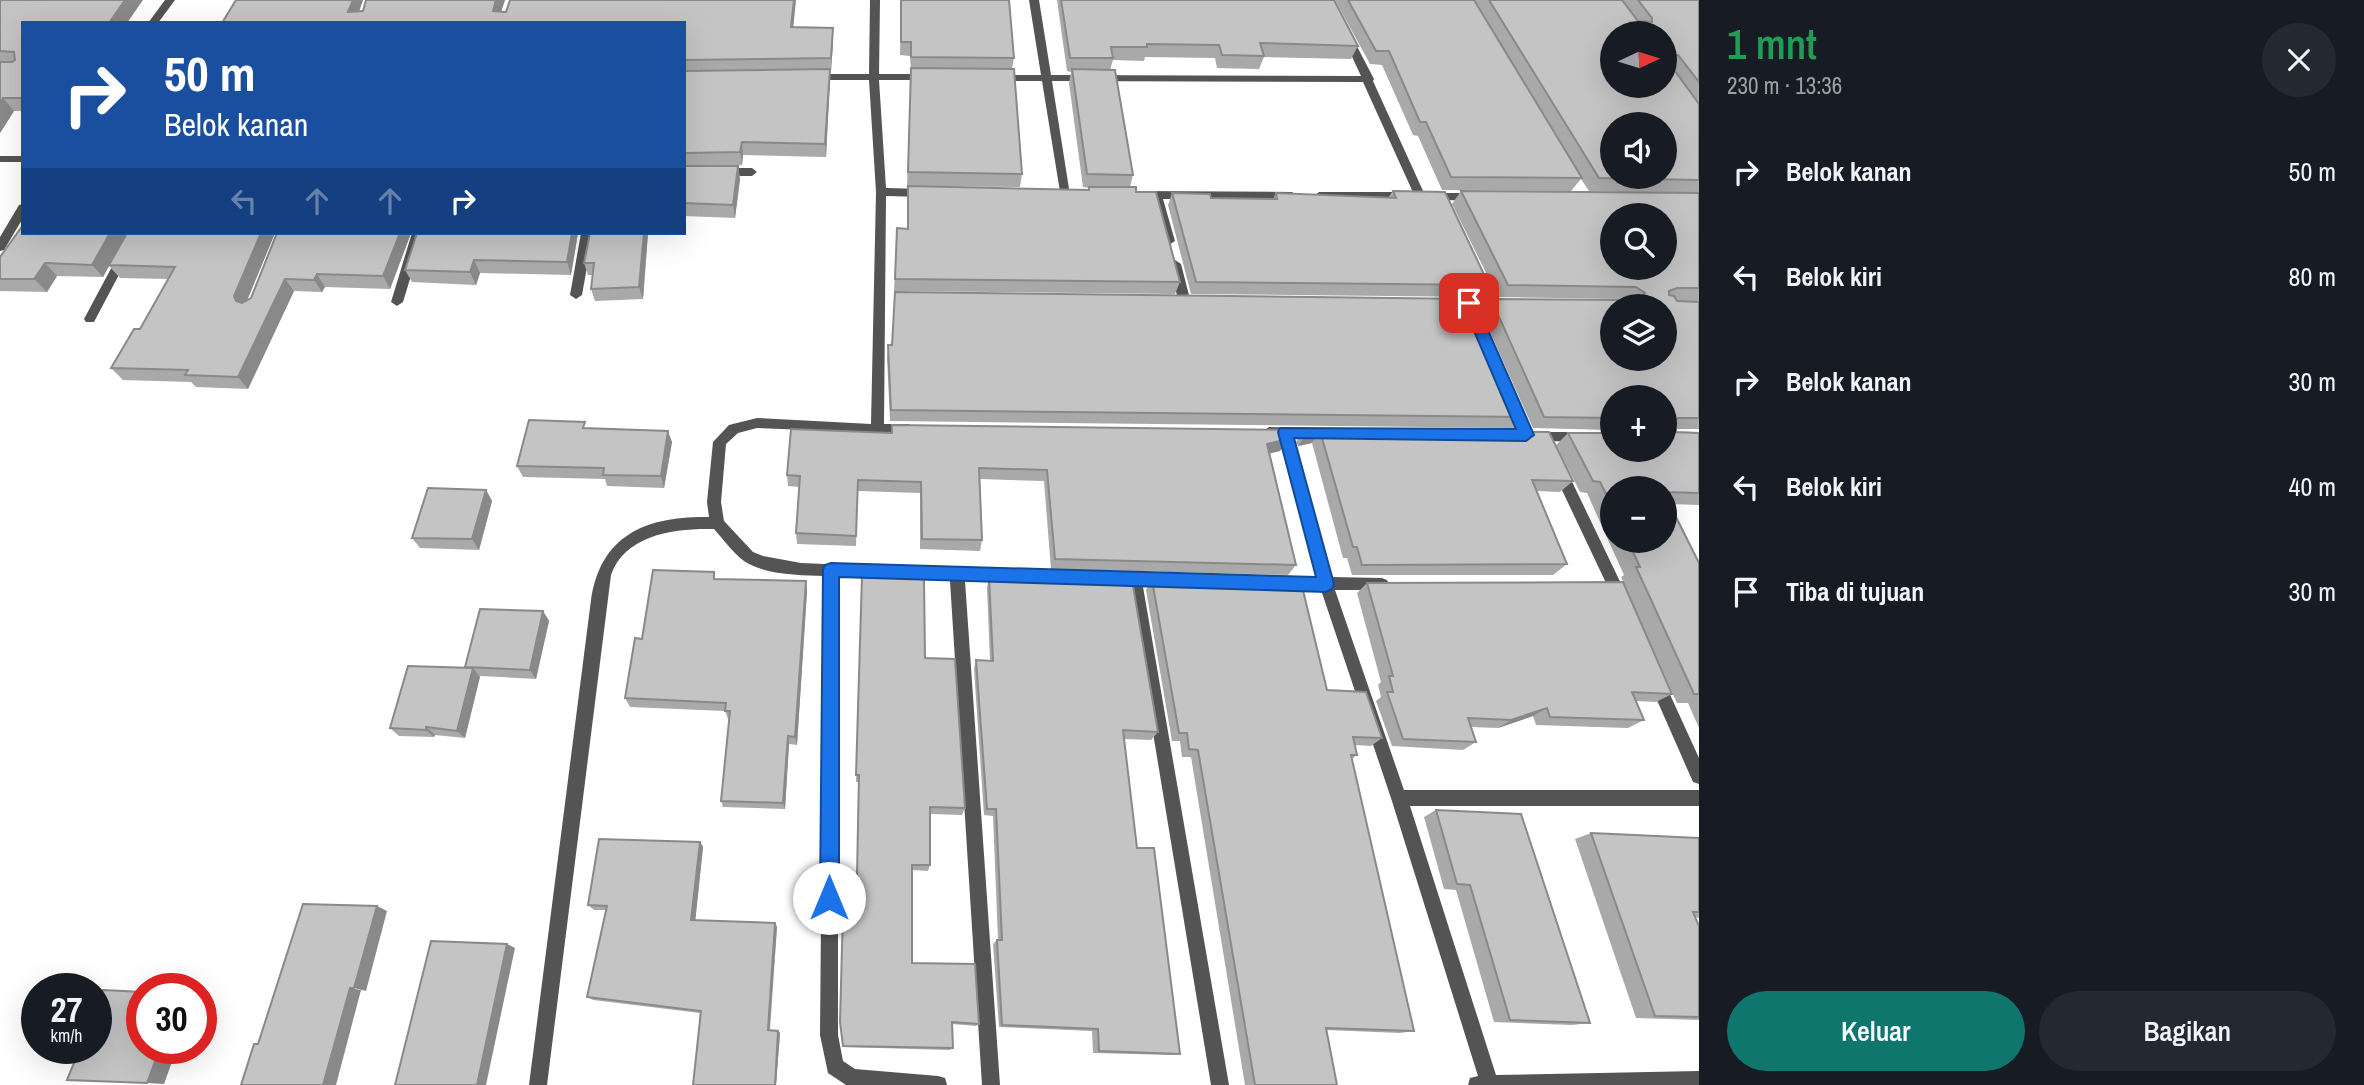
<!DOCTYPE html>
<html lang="id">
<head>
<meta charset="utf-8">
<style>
  :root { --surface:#171b24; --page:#242831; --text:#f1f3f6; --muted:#9ea1a6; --accent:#0f766e }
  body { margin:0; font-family:"Archivo Narrow",sans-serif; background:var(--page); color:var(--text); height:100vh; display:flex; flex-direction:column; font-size:26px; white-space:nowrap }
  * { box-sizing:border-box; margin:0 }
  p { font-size:23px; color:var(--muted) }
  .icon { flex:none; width:38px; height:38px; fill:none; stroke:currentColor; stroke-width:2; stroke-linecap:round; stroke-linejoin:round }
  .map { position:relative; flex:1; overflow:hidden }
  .side { display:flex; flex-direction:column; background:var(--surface); width:665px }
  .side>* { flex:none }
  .top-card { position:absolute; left:21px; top:21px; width:665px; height:214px; border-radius:0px; box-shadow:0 7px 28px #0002; background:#1a4fa0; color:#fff; overflow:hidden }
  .needle { width:46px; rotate:86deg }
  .tools { position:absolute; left:1600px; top:21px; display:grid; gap:14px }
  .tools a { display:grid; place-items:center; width:77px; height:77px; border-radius:50%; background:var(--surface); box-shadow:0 7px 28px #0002; font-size:35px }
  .speed { position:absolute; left:21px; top:973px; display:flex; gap:14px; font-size:35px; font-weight:700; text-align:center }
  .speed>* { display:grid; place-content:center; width:91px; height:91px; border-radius:50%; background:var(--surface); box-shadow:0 7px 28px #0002; line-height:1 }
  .speed small { font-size:18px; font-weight:400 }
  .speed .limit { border:10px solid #d22; background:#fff; color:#111 }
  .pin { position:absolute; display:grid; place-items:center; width:60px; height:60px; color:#fff; margin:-30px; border-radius:14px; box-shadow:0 4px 10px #0006 }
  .me { position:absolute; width:77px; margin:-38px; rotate:0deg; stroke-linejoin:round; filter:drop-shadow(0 0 5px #0008) }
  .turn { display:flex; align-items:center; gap:24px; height:147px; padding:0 28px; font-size:32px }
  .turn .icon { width:91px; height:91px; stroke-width:2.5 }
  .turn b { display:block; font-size:49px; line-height:60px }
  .lanes { display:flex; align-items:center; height:66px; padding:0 28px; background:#0003; justify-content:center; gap:35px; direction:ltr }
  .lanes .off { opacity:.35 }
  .round { display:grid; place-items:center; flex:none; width:74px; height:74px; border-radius:37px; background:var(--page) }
  .head { display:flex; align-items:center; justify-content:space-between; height:119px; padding:0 28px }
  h1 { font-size:42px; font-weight:600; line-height:52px; color:#1e9e55 }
  .primary-button { display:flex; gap:14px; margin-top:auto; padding:14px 28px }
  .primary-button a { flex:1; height:80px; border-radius:42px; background:var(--accent); color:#fff; font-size:28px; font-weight:600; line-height:80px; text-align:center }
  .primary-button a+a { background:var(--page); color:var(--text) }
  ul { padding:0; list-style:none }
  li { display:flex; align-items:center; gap:21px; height:105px; padding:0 28px }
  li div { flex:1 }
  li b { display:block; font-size:26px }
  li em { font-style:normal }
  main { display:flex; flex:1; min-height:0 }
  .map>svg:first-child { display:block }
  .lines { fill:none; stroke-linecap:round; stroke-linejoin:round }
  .street { fill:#545454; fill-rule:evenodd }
  .wall { fill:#a9a9a9; fill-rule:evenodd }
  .shaded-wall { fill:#898989 }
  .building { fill:#c4c4c4; stroke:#898989; stroke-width:2; fill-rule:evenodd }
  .route { fill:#1a73e8; stroke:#114b97; stroke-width:2 }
</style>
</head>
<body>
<main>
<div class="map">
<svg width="1699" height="1085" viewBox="0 0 1699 1085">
  <rect width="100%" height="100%" fill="#fff"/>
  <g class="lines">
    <g class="street">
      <polygon points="165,0 175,0 158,23 148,23"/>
      <path d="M 870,0 L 880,0 L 879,74 L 928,74 L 933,77 L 928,80 L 879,80 L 886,188 L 924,189 L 929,193 L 924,197 L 886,196 L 884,424 L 909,424 L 915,429 L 909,434 L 757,428 L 738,433 L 726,444 L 721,502 L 724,521 L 753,552 L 763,556 L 801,563 L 1079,575 L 1081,579 L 1079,583 L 1074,585 L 965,581 L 1000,1085 L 982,1085 L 950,581 L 838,576 L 838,1035 L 843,1061 L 855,1069 L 938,1076 L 945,1078 L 947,1085 L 846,1085 L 828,1073 L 820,1035 L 824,576 C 799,575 765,575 744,561 C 733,553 723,539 714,529 C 676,528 625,534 611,575 L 547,1085 L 529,1085 L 591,600 C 601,534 647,516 709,517 L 707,502 L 713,442 L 729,425 L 757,418 L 871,424 L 876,192 L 869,80 L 812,80 L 807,77 L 812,74 L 869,74 Z"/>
      <polygon points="1029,0 1039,0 1051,75 1361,76 1342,35 1350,33 1374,79 1373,81 1424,193 1474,193 1479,197 1474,201 1416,199 1363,82 1052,81 1070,195 1069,198 1061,198 1042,81 997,81 992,78 997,75 1041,75"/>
      <rect x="0" y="156" width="23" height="6"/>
      <polygon points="684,168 752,168 757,172 752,176 684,176"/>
      <polygon points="1137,191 1292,192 1297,196 1292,200 1163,199 1175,241 1169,245 1163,241 1153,199 1133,198 1132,195"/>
      <polygon points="1319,192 1407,192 1412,196 1407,200 1315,199 1314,196"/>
      <polygon points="23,204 23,218 4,250 0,251 0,237 19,205"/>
      <polygon points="130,233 141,233 94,322 86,322 84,319"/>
      <polygon points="412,233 424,233 403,302 397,306 391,302"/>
      <polygon points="581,233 593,233 582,295 576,299 570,295"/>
      <polygon points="1175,260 1181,264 1191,303 1185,307 1179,303 1169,264"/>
      <polygon points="1504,299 1510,303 1504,307 1458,308 1452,304 1458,300"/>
      <polygon points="1513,399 1518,400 1531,432 1612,432 1612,442 1535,441 1521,439 1507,404"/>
      <polygon points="1269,427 1327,429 1329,433 1327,437 1293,438 1331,577 1382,578 1387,580 1389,584 1387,588 1382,590 1335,590 1404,790 1699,790 1699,806 1410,806 1496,1075 1699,1071 1699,1085 1468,1085 1470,1078 1478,1076 1391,798 1321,590 1284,589 1279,587 1277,583 1279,579 1284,577 1317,577 1280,437 1269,437 1262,432"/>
      <polygon points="1559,464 1564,465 1626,594 1628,599 1626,604 1621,605 1616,604 1552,469"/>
      <polygon points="1115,574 1140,577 1142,581 1229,1085 1211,1085 1129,587 1110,584 1108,580 1110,576"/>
      <polygon points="1657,675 1662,677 1699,758 1699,784 1693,782 1649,682 1652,677"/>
    </g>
  </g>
  <g class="wall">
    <polygon points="0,0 23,23 23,111 14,111 0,133"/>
    <polygon points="236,0 363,0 359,11 363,11 366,0 505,0 501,12 793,27 833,28 833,41 831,71 830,71 826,157 743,155 742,165 726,166 738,166 740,179 735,218 684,216 684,23 222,23"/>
    <polygon points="901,0 1014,58 1012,69 1022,174 1020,187 907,186 911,71 910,56 900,55"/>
    <polygon points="1057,0 1334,0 1358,46 1351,59 1264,57 1259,69 1217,68 1215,58 1145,57 1144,61 1113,60 1110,70 1133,175 1130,187 1136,192 1180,282 1175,294 894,291 897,228 907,229 908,186 1088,190 1089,188 1083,187 1069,83 1071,72 1067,71"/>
    <path d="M 1335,0 L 1699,0 L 1699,301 L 1676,301 L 1699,302 L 1699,429 L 1676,429 L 1676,432 L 1699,433 L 1699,505 L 1670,504 L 1699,563 L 1699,728 L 1688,703 L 1677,703 L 1621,577 L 1624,575 L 1587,493 L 1580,492 L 1556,445 L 1568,433 L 1612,433 L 1612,450 L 1664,450 L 1664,397 L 1612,397 L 1612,430 L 1533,428 L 1481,312 L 1491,299 L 1623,299 L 1498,297 L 1452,204 L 1461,191 L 1622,192 L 1589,191 L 1581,179 L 1571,191 L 1442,190 L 1418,136 L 1413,135 L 1382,65 L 1370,64 ZM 1612,33 L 1664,33 L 1664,86 L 1612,86 ZM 1612,124 L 1664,124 L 1664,177 L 1612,177 ZM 1612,215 L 1664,215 L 1664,268 L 1612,268 ZM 1612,306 L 1664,306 L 1664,359 L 1612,359 ZM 1612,488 L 1664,488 L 1664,541 L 1612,541 Z"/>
    <polygon points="1393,191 1489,285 1480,297 1191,294 1168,205 1172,193 1211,198 1273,199 1276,193 1388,198"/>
    <polygon points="23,233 275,233 247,300 251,298 278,233 411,233 390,289 325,287 322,292 294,291 248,389 196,387 191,382 123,380 111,368 140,329 168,279 120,278 109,266 103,277 57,276 47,292 0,291 0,257"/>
    <polygon points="417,233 578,233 571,275 480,273 476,285 412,282 405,270"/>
    <polygon points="648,233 643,299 595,301 591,289 593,275 588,275 584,263"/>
    <polygon points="888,345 1525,417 1514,428 890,421 887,357"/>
    <polygon points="892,425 1288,439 1280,451 1270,453 1296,565 1288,575 1051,569 1044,481 980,479 982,540 980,551 920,549 920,493 858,491 856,546 797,544 796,533 799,487 788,486 787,475 891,432"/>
    <polygon points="587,428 672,442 664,488 607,486 605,479 523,477 517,466"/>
    <polygon points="1304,430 1549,432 1573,481 1560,492 1537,491 1567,564 1553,575 1352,575 1347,558 1343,558 1312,443 1298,446 1296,442"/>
    <polygon points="486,490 492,501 479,550 420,548 412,538"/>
    <polygon points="862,576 925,658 965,808 962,815 930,814 930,865 928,871 912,870 912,963 979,1024 976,1026 952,1024 953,1048 950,1050 843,1047 840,1022 857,875 859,782 856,782"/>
    <polygon points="1057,577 1158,732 1151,740 1124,739 1137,848 1180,1054 1172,1055 1093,1053 1092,1031 999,1027 993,944 997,940 998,940 993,816 984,815 974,669 976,660 990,660 987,588 989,578 1055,580"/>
    <polygon points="716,579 806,581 807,591 797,745 789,744 785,809 723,807 721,801 729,719 728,719 725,711 630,707 625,698 642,639"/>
    <polygon points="1152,580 1327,690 1382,738 1371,746 1355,745 1357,755 1352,759 1414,1031 1400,1033 1326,1030 1337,1085 1245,1085 1191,757 1182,757 1180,741 1172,741 1146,590"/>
    <polygon points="1367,583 1672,694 1656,702 1636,701 1644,720 1628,728 1536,725 1533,716 1498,728 1471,727 1476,742 1463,750 1392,746 1376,701 1381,697 1378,685 1381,682 1357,593"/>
    <polygon points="543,611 549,621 536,679 480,676 465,738 435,735 434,737 399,736 390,728 465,668"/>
    <polygon points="1436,810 1590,1023 1572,1025 1494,1022 1456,890 1444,889 1424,817"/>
    <polygon points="1591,833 1699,838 1699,918 1695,917 1699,926 1699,1020 1636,1018 1575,839"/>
    <polygon points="599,839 700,842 703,847 695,920 775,923 777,927 770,1031 778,1031 780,1033 776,1085 693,1085 700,1013 593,1000 587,997 606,910 594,910 588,905"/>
  </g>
  <g class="shaded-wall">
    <polygon points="125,0 143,0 127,23 109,23"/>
    <polygon points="353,0 363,0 355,23 348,12"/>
    <polygon points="496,0 505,0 497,23 493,11"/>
    <polygon points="794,0 796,0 792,41 791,27"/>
    <polygon points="833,28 833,41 831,71 831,58"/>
    <polygon points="830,69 830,82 826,157 825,144"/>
    <polygon points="3,98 14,111 0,133 0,103"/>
    <polygon points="742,142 743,155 742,165 740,152"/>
    <polygon points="738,166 740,179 735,218 733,205"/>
    <polygon points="110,233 127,233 103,277 92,265"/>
    <polygon points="261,233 275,233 244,308 236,301 234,296"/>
    <polygon points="400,233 411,233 390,289 383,276"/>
    <polygon points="572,233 578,233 571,275 567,262"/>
    <polygon points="644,233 648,233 643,299 639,287"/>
    <polygon points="474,260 480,273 476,285 470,272"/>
    <polygon points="45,263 57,276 47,292 34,279"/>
    <polygon points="317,274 325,287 322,292 314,280"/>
    <polygon points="285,279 294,291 248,389 238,377"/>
    <polygon points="668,431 672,442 664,488 661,476"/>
    <polygon points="1320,431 1312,443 1298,446 1306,435"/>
    <polygon points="1288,439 1280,451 1260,456 1267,444"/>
    <polygon points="486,490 492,501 479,550 472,539"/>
    <polygon points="806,581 807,591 797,745 795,737"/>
    <polygon points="543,611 549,621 536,679 530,670"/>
    <polygon points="473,668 480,677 465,738 457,731"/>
    <polygon points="1547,708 1533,716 1498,728 1511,720"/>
    <polygon points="426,727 435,735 434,737 426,730"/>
    <polygon points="788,736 789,744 785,809 783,803"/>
    <polygon points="700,842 703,847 695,924 691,920"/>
    <polygon points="377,906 387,911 366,991 354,988"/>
    <polygon points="775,923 777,927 769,1032 768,1030"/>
    <polygon points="507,944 515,948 486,1085 477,1085"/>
    <polygon points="350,988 361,990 336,1085 323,1085"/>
    <polygon points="778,1031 780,1033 776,1085 775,1085"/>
    <polygon points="160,1048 177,1048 164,1084 147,1083"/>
  </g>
  <g class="building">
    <polygon points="0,0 125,0 109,23 23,23 23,98 3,98 0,103 0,62 12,62 15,60 14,52 0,51"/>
    <polygon points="236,0 353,0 348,12 363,11 366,0 496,0 493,11 506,12 510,0 794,0 791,27 833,28 831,58 684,60 684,23 222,23"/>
    <polygon points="901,0 1009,0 1014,58 911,57 911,42 901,42"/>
    <polygon points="1061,0 1334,0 1358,46 1260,43 1264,56 1222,55 1219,45 1147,44 1147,47 1111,47 1113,58 1070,58"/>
    <polygon points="1348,0 1474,0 1582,178 1451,177 1426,122 1420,122 1389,51 1376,51"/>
    <path d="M 1489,0 L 1622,0 L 1638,21 L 1652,22 L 1652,18 L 1638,0 L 1699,0 L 1699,82 L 1678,55 L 1673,55 L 1672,67 L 1699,104 L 1699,180 L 1599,178 ZM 1612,33 L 1664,33 L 1664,86 L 1612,86 ZM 1612,124 L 1664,124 L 1664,177 L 1612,177 Z"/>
    <polygon points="911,68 1014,69 1022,174 908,172"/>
    <polygon points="830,69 825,144 742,142 740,152 684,153 684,71"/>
    <polygon points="1072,69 1115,70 1133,175 1087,174"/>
    <polygon points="684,166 738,166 733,205 684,203"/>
    <polygon points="908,186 1089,190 1089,187 1136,187 1136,192 1156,192 1180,282 895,279 897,228 908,229"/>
    <polygon points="1393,191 1445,192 1489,285 1196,282 1172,193 1210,194 1211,198 1277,199 1276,193 1396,198"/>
    <path d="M 1461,191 L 1699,193 L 1699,288 L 1677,288 L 1669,291 L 1669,295 L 1674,296 L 1677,301 L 1699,302 L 1699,418 L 1678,418 L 1675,420 L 1676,432 L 1699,433 L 1699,493 L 1664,492 L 1664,488 L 1612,488 L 1612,506 L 1600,482 L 1593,481 L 1568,433 L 1612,433 L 1612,450 L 1664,450 L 1664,397 L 1612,397 L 1612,418 L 1544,417 L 1491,299 L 1624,300 L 1627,296 L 1642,296 L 1645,293 L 1636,287 L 1508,285 ZM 1612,215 L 1664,215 L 1664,268 L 1612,268 ZM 1612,306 L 1664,306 L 1664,359 L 1612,359 Z"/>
    <polygon points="23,225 23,233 110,233 92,265 45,263 34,279 0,279 0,257"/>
    <polygon points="127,233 261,233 234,296 236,301 242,303 251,298 277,233 400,233 383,276 317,274 314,280 285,279 238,377 185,375 188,370 111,368 134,329 140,329 175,267 109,265"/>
    <polygon points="417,233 572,233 567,262 474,260 470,272 405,270"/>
    <polygon points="590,233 644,233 639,287 591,289 594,263 584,263"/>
    <polygon points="895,292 1473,299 1525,417 891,410 888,345 892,345"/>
    <polygon points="529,420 585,422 583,428 668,431 661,476 603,475 604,468 517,466"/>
    <polygon points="892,425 1285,430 1288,439 1267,444 1296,565 1055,559 1047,470 979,468 982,540 922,539 921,482 858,480 856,536 796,533 800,476 787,475 791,429 892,433"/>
    <polygon points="1304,430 1549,432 1573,481 1532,480 1567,564 1362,565 1357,547 1353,547 1320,431 1306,435"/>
    <polygon points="428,488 486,490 472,539 412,538"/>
    <polygon points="1664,493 1699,563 1699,694 1694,694 1636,567 1640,567 1628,541 1664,541"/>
    <polygon points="653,570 714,572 714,579 806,581 795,737 788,736 783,803 721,801 730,711 725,711 726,703 625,698 635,638 642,639"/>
    <polygon points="862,576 924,578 925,658 955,659 965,808 930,807 930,865 912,865 912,963 975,964 979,1024 952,1022 953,1048 843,1046 840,1022 844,874 857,875 859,775 856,775"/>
    <polygon points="1057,577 1132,580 1158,732 1123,730 1137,848 1154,848 1180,1054 1099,1051 1098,1029 1002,1025 997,940 1002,940 996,809 987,809 976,660 993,661 989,578 1057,580"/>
    <polygon points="1152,580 1301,582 1327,690 1366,692 1382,738 1353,737 1357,755 1351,755 1414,1031 1326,1028 1337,1085 1255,1085 1198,750 1189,749 1187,733 1179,733"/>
    <polygon points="1623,582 1672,694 1632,692 1644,720 1550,717 1547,708 1511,720 1468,718 1476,742 1403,739 1387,692 1393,692 1389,676 1393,676 1367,583"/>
    <polygon points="480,609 543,611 530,670 465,667"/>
    <polygon points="408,666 473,668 457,731 426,727 426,730 390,728"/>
    <polygon points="1436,810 1521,814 1590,1023 1510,1020 1470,885 1457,884"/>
    <polygon points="1591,833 1699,838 1699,912 1693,912 1699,926 1699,1017 1655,1016"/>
    <polygon points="599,839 700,842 691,920 775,923 768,1030 778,1031 775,1085 693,1085 701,1011 587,997 607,906 588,905"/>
    <polygon points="303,904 377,906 354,988 350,988 323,1085 241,1085 254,1044 258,1044"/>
    <polygon points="431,941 507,944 477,1085 395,1085"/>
    <polygon points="103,990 142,992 142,1048 160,1048 147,1083 67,1080 80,1048 96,1048 96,1007"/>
  </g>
  <polygon class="route" points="1469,299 1476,303 1534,435 1526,441 1294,438 1334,584 1332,589 1326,592 839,577 839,898 836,905 829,908 822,905 820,898 823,570 825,565 831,563 1316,577 1278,432 1280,428 1516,429 1462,303"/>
</svg>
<div class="tools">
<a><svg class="needle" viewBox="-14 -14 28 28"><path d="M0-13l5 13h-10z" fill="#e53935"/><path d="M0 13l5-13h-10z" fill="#9ea1a6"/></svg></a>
<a><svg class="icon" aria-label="sound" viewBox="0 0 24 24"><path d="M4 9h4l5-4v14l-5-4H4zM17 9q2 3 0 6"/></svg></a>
<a><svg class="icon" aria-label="search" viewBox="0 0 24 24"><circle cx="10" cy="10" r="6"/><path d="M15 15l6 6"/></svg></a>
<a><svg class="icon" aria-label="layers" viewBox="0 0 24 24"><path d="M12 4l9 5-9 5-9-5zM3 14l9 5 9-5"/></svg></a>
<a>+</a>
<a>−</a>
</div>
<div class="speed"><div>27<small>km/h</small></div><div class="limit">30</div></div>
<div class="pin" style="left:1469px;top:303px;background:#d93025"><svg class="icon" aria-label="arrive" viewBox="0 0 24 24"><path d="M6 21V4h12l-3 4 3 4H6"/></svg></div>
<svg class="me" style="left:829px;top:898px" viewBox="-20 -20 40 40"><circle r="19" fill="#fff"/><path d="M0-13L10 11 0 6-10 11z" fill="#1a73e8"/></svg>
<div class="top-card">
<div class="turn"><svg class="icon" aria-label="right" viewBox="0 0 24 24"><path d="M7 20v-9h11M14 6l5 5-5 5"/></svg><div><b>50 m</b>Belok kanan</div></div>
<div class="lanes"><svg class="icon off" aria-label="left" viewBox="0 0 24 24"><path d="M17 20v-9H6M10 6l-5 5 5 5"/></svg><svg class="icon off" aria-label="ahead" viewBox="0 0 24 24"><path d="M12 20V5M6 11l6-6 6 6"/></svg><svg class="icon off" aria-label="ahead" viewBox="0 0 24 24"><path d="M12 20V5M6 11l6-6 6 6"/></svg><svg class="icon" aria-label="right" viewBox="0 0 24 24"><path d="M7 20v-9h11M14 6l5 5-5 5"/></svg></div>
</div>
</div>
<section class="side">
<div class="head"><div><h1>1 mnt</h1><p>230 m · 13:36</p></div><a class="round"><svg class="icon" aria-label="close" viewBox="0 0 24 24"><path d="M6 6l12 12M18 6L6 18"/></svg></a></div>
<ul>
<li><svg class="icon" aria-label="right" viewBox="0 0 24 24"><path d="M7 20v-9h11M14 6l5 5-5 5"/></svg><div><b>Belok kanan</b></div><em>50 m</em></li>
<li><svg class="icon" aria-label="left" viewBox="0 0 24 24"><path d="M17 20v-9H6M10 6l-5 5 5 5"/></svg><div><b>Belok kiri</b></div><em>80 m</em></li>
<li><svg class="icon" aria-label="right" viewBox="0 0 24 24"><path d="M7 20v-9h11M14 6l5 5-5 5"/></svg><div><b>Belok kanan</b></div><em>30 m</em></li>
<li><svg class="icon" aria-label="left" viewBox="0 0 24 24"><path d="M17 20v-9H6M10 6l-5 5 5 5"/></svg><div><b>Belok kiri</b></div><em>40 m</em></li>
<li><svg class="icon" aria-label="arrive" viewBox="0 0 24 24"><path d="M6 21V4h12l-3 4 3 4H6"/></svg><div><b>Tiba di tujuan</b></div><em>30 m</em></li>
</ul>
<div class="primary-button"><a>Keluar</a><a>Bagikan</a></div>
</section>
</main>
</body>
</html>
